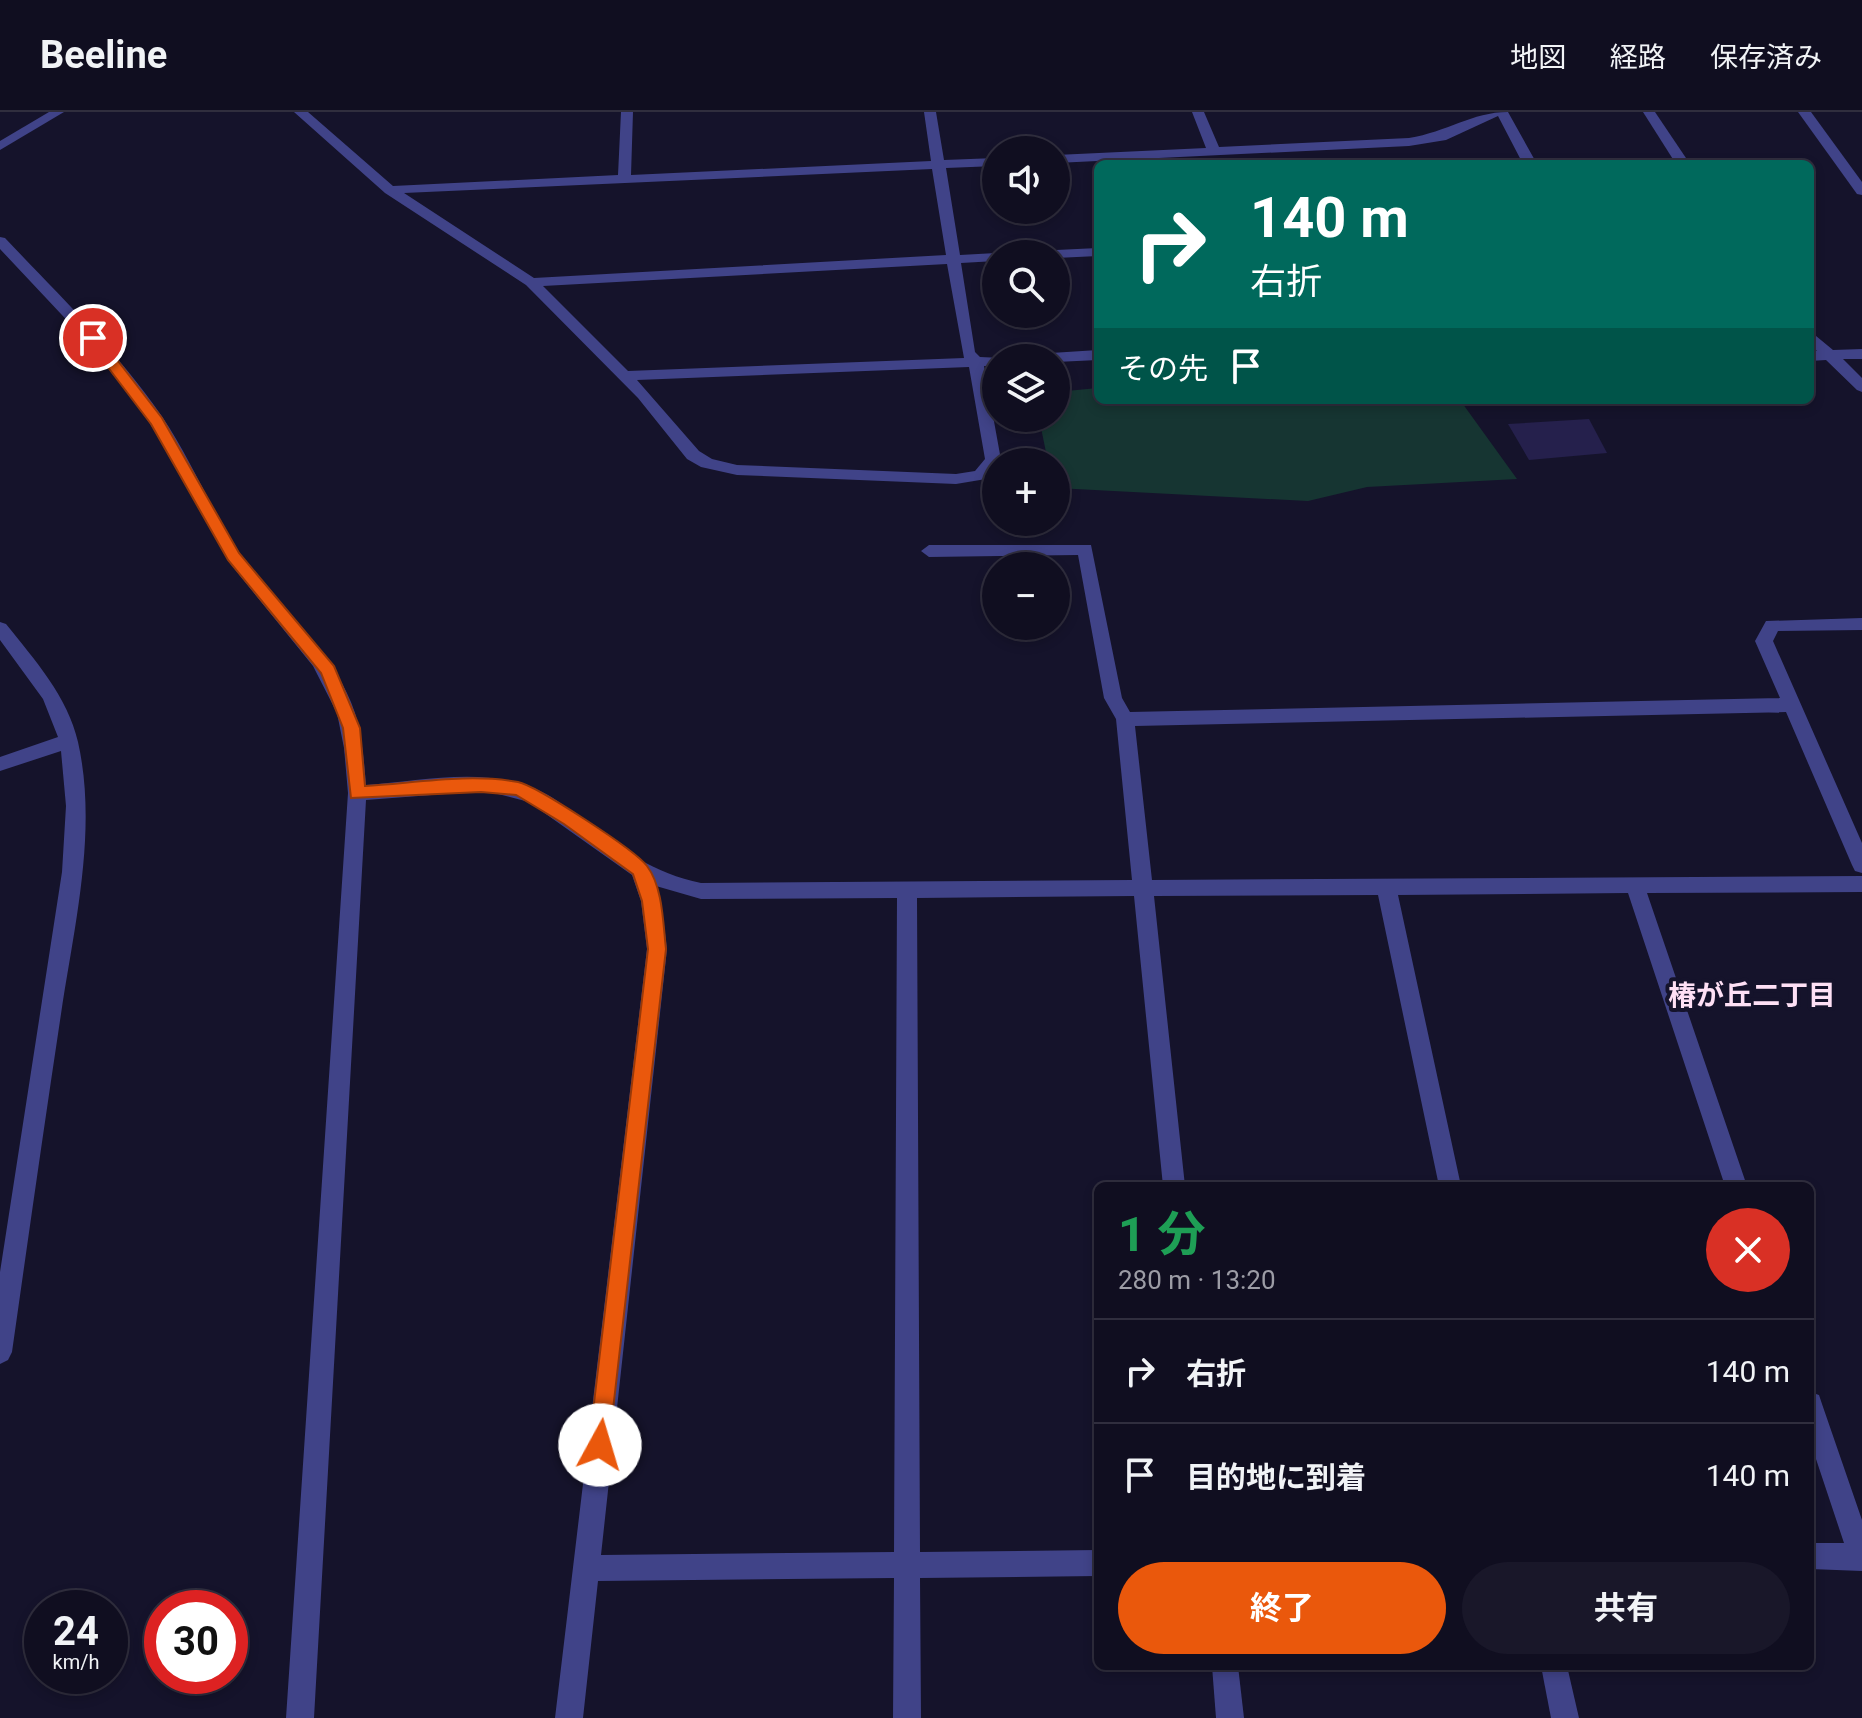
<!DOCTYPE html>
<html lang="ja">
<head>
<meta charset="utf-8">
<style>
  :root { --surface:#100e20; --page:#191729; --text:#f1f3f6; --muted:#9c9ca5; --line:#302e3e; --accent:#ea580c }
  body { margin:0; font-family:Roboto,"Noto Sans JP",sans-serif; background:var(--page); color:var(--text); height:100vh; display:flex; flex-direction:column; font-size:30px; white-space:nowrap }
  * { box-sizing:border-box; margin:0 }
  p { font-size:26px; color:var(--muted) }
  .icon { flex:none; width:44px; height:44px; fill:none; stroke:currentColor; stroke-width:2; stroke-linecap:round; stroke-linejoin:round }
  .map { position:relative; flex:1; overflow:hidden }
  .details { position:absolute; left:1094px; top:1070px; width:720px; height:488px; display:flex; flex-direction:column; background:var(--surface); border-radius:12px; box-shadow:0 4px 12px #0003,0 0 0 2px var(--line) }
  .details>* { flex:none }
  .guide { position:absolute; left:1094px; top:48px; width:720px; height:244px; border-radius:12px; box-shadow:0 4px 12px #0003,0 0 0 2px var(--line); background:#00695c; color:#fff; overflow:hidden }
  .controls { position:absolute; left:982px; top:24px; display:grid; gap:16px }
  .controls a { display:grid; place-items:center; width:88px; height:88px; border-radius:50%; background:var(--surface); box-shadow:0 4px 12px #0003,0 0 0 2px var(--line); font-size:40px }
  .speed { position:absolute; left:24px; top:1478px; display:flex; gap:16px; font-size:40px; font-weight:700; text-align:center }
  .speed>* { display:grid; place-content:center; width:104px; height:104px; border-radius:50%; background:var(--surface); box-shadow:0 4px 12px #0003,0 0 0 2px var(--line); line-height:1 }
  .speed small { font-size:20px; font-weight:400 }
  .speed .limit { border:12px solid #d22; background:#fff; color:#111 }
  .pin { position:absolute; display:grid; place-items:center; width:68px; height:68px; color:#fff; margin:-34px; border:4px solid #fff; border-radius:50%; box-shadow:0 2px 8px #0007 }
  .me { position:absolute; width:88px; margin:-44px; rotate:6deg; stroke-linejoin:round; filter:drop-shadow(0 0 6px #0008) }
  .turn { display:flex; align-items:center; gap:28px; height:168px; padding:0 24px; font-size:36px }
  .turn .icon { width:104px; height:104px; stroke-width:2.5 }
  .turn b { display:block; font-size:56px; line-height:68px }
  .then { display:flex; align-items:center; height:76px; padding:0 24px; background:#0003; gap:16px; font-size:30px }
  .round { display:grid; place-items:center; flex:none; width:84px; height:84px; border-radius:42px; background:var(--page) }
  .summary { display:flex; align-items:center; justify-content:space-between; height:136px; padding:0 24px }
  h1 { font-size:48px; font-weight:700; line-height:60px; color:#1e9e55 }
  .cta { display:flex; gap:16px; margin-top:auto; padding:16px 24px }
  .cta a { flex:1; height:92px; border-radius:48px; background:var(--accent); color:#fff; font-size:32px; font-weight:700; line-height:92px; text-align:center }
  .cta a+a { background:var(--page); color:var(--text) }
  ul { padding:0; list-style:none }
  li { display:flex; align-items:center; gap:24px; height:104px; padding:0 24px; border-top:2px solid var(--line) }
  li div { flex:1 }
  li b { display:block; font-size:30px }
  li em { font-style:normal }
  header { display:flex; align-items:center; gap:48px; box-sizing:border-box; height:112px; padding:0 40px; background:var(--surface); border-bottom:2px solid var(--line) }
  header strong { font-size:38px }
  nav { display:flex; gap:44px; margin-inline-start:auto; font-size:28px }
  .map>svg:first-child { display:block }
  .green { fill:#163532 }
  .building { fill:#25204c }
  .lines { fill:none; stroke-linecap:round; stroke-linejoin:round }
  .minor { fill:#404388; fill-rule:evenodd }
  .route { fill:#ea580c; stroke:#983908; stroke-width:2 }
  .labels { text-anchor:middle; stroke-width:8; stroke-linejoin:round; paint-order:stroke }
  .neighbourhood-label { font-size:28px; font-weight:bold; fill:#fee0f5; stroke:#15132b }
</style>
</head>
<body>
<header>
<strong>Beeline</strong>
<nav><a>地図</a><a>経路</a><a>保存済み</a></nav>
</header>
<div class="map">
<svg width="1862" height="1606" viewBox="0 0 1862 1606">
  <rect width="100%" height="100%" fill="#15132b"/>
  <polygon class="green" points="1098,276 1098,288 1460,288 1517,367 1367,375 1308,389 1056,376 1056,350 1048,350 1039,306 1056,306 1056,280"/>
  <polygon class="building" points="1589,307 1607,341 1529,348 1508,312"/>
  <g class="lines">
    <g class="minor">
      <polygon points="49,0 64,0 0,38 0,29"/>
      <path d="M 294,0 L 308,0 L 393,74 L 618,63 L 621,0 L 633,0 L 631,63 L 931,49 L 924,0 L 936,0 L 944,48 L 996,46 L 996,54 L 946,56 L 960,143 L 996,141 L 1001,142 L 996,142 L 996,149 L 961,151 L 975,240 L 980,245 L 1002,246 L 996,246 L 996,254 L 984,254 L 1001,348 L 996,350 L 986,367 L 956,372 L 737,363 L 701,355 L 687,347 L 638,286 L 526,173 L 385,81 ZM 932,57 L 946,143 L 534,166 L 404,81 ZM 947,152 L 964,246 L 628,259 L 543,174 ZM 969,255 L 985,347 L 975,359 L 956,362 L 737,353 L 712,347 L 699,339 L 637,268 Z"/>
      <path d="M 1192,0 L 1204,0 L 1219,35 L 1409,26 C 1447,20 1472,0 1508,0 L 1537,52 L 1523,52 L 1498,4 L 1446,28 L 1409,34 L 1056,51 L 1056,43 L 1206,36 Z"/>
      <polygon points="1643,0 1655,0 1690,52 1676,52"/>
      <polygon points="1798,0 1811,0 1862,70 1862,83 1857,82"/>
      <path d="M 0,125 L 5,126 C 59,183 116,238 161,303 C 191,347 210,396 239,440 C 276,494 334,537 355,601 C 362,624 364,649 366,673 C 422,669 489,653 542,680 C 557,687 570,699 582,708 C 619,736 655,762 701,771 L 1132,768 L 1116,607 L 1104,586 L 1078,443 L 929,445 L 921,439 L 929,433 L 1091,433 L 1122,586 L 1130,600 L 1780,586 L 1755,529 L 1766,509 L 1862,506 L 1862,518 L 1778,519 L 1773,529 L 1862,731 L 1862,761 L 1855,759 L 1852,753 L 1786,600 L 1135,614 L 1152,768 L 1862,764 L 1862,780 L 1647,781 L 1747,1074 L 1725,1074 L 1628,781 L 1398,783 L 1461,1074 L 1439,1074 L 1378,783 L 1154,784 L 1185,1074 L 1163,1074 L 1134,784 L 917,786 L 920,1440 L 1098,1438 L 1098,1464 L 920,1466 L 921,1606 L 893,1606 L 894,1466 L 598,1469 L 583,1606 L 555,1606 L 647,837 L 641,789 L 632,763 L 529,690 L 494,681 L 471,680 L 366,688 L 314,1606 L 286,1606 L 348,681 L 344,636 L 337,601 L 313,554 L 229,450 L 159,325 L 133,287 L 77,219 L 0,137 ZM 656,774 L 701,787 L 897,786 L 894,1440 L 601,1443 L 667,837 L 661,789 Z"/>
      <polygon points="1098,136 1098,144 1056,146 1056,142 1049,142 1056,138"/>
      <polygon points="1810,219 1833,238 1862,237 1862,247 1843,247 1862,266 1862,280 1857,278 1826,248 1810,249 1810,239 1817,239 1810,232"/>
      <polygon points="1098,238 1098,248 1056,250 1056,246 1044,246 1051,241"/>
      <path d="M 0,510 L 6,512 C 34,547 68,585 78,630 C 98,719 74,814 61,902 C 44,1015 28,1127 12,1240 L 8,1248 L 0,1252 L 0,1160 L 62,760 L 66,694 L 61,639 L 0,659 L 0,645 L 58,625 L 43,587 L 0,528 Z"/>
      <polygon points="1810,1280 1819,1283 1822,1292 1862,1408 1862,1459 1810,1457 1810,1431 1844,1431 1810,1329"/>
      <polygon points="1212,1554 1238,1554 1244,1606 1216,1606"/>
      <polygon points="1541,1554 1567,1554 1579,1606 1551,1606"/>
    </g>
  </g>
  <path class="route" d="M 88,223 L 98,223 L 162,306 L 239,441 L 334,554 L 360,616 L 365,674 C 415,671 469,661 518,670 C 537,674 635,738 647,754 C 663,775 663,812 666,837 L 608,1341 L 600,1344 L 592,1341 L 589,1333 L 648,837 L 642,789 L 633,762 L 564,712 L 516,683 L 481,680 L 351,686 L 343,616 L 321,561 L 228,448 L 151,312 L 88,229 Z"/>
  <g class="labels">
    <g class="neighbourhood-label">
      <text x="1752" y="893">椿が丘二丁目</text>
    </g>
  </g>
</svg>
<div class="controls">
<a><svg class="icon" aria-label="sound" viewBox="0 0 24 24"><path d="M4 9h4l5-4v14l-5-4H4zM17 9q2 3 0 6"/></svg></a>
<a><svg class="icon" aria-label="search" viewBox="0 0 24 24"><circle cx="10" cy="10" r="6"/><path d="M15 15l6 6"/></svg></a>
<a><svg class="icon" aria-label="layers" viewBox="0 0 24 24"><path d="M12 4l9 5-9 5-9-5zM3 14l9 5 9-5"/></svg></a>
<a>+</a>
<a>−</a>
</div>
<div class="speed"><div>24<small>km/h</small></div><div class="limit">30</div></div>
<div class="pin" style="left:93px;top:226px;background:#d93025"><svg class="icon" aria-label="arrive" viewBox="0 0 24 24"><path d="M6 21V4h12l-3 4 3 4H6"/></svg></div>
<svg class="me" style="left:600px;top:1333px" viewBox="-20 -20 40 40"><circle r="19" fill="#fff"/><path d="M0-13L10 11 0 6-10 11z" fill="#ea580c"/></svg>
<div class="guide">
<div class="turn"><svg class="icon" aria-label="right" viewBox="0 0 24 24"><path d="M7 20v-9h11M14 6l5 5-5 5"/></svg><div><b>140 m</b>右折</div></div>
<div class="then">その先<svg class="icon" aria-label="arrive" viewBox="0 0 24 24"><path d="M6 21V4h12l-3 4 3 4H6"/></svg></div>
</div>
<section class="details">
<div class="summary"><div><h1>1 分</h1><p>280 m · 13:20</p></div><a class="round" style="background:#d93025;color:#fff"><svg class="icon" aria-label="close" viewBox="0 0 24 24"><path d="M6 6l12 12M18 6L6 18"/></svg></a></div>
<ul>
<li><svg class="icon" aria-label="right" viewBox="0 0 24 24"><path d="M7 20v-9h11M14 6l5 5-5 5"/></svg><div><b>右折</b></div><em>140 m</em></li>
<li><svg class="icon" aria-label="arrive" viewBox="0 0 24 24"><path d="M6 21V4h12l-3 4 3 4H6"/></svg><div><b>目的地に到着</b></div><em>140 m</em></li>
</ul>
<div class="cta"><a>終了</a><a>共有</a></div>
</section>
</div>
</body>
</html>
